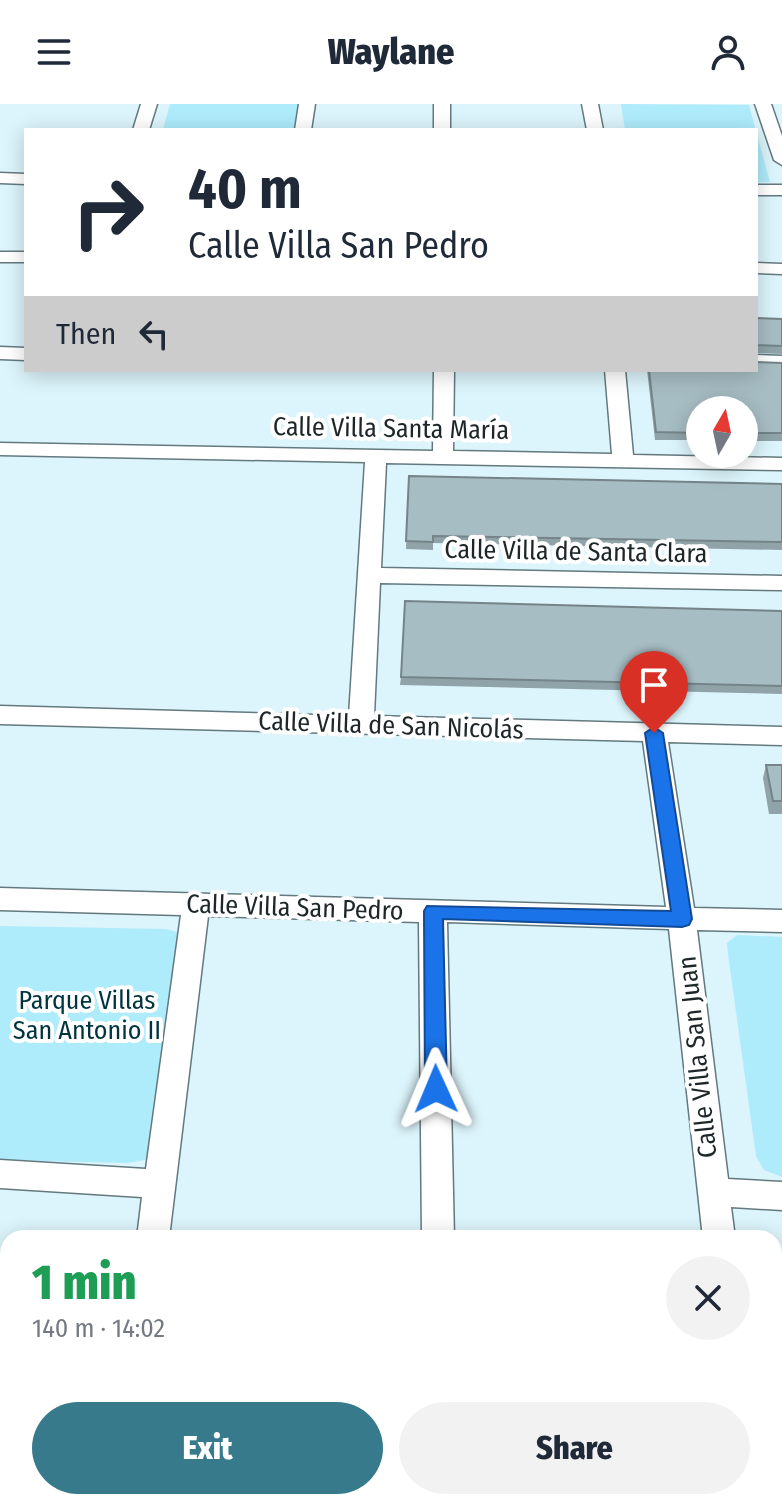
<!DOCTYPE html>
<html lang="en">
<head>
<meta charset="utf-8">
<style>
  :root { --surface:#fff; --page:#f2f2f3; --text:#1f2937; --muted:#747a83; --accent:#377a8b }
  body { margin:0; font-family:"Fira Sans Condensed",sans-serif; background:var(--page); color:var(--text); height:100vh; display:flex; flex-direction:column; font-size:30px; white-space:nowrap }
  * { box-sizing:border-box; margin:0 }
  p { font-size:26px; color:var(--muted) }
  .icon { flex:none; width:44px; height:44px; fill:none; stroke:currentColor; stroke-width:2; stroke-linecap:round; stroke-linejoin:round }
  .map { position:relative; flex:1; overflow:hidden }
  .panel { position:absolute; left:0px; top:1126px; width:782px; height:280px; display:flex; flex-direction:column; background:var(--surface); border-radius:24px 24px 0 0; box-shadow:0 4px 20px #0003 }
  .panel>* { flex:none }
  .guide { position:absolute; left:24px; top:24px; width:734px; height:244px; border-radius:0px; box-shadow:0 4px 20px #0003; background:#fff; color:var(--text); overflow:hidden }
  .needle { width:52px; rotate:9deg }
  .controls { position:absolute; left:686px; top:292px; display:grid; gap:16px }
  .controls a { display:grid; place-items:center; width:72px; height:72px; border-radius:50%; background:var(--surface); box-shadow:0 4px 20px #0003; font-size:40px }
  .pin { position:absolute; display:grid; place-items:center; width:68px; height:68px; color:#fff; margin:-82px -34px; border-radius:50% 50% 50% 0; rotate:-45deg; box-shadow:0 0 8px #0007 }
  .pin .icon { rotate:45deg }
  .me { position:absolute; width:88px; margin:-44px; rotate:359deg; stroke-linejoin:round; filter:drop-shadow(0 0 6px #0008) }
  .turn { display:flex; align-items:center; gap:28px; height:168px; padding:0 32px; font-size:36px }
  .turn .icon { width:104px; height:104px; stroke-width:2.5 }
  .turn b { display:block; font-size:56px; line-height:68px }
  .then { display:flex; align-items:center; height:76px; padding:0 32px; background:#0003; gap:16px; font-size:30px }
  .round { display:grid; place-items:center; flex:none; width:84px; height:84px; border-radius:42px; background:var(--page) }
  .headline { display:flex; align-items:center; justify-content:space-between; height:136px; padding:0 32px }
  h1 { font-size:48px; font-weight:800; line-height:60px; color:#1e9e55 }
  .cta { display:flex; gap:16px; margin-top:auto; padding:16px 32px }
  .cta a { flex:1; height:92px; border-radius:48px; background:var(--accent); color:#fff; font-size:32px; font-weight:800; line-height:92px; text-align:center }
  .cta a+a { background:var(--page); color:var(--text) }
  header { display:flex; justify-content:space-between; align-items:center; height:104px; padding:0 32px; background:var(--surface); font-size:36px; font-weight:800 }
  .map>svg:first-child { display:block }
  .green { fill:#aeebfb }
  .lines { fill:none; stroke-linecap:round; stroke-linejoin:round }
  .street-casing { stroke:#63797f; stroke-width:3 }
  .secondary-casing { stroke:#63797f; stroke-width:3 }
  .street { fill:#fff; fill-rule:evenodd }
  .secondary { fill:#daf7fe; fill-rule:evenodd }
  .wall { fill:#8fa3a8 }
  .building { fill:#a6bdc3; stroke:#748488; stroke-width:2 }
  .route { fill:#1a73e8; stroke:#114b97; stroke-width:2 }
  .labels { text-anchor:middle; stroke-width:8; stroke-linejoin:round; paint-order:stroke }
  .street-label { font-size:26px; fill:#1d2628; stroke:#fff }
  .park-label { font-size:26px; fill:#00343f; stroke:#fff }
</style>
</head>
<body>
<header><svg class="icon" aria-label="menu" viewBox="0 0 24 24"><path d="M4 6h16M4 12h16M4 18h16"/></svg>Waylane<svg class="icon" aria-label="person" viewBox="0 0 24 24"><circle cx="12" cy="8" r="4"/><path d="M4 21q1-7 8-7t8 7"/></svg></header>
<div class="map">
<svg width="782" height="1406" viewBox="0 0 782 1406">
  <rect width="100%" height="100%" fill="#dcf4fb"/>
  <g class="green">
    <polygon points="170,0 304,0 299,26 163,26"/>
    <polygon points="621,0 749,1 770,78 756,78 756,26 625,26"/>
    <polygon points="0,822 166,825 180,829 151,1048 145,1056 127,1059 0,1056"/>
    <polygon points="737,831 782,833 782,1073 764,1066 756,1052 728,850 727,839"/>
  </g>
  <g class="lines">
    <g class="street-casing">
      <g id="street">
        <polygon points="141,0 157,0 149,26 133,26"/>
        <polygon points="299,0 315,0 311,26 295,26"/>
        <rect x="434" y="0" width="16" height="26"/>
        <polygon points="582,0 598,0 603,26 587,26"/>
        <polygon points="755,0 771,0 782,32 782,61 774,56"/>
        <polygon points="0,69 26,70 26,80 0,79"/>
        <rect x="756" y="81" width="26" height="10"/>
        <rect x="0" y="148" width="26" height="10"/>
        <polygon points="756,159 782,160 782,170 756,169"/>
        <polygon points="0,243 26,244 26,256 0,255"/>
        <polygon points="756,251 782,252 782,264 756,263"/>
        <polygon points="434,266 454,266 453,347 612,350 605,266 625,266 633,351 782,354 782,366 386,359 381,464 782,472 782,486 380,479 374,612 782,623 782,641 668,638 694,804 782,806 782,828 697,826 728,1075 782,1078 782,1106 731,1103 735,1134 703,1134 669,825 447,818 454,1134 422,1134 419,818 208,812 169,1134 137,1134 142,1093 0,1084 0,1056 146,1065 181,811 0,806 0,784 666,803 643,637 0,620 0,602 349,612 365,358 0,351 0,339 433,347"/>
        <polygon points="97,1398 133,1398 132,1406 96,1406"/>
        <rect x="471" y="1398" width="36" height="8"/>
      </g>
    </g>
    <g class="secondary-casing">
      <g id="secondary">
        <rect x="0" y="1333" width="8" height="52"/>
        <polygon points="774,1360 782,1360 782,1406 759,1406 753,1398 774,1398"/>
      </g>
    </g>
    <use href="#street" class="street"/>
    <use href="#secondary" class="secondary"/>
  </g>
  <g class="wall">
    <polygon points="756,214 782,215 782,250 756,249"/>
    <polygon points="782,259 782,337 744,337 744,306 700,306 700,336 655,336 647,266 756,266"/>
    <polygon points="409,372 782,380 782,446 433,439 433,446 406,445"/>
    <polygon points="782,507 782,590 400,581 401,573"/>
    <polygon points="766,661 782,661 782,710 769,710 763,674"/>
  </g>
  <g class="building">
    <polygon points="756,214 782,215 782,242 756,241"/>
    <polygon points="756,258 782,259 782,329 744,329 744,306 700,306 700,329 656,328 649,266 756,266"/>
    <polygon points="409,372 782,380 782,438 433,432 433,438 406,437"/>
    <polygon points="405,497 782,507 782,582 401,573"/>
    <polygon points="766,661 782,661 782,697 773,697"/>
  </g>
  <polygon class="route" points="654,623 663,629 692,815 689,821 682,823 443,815 447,985 443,992 436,994 429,992 425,985 424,807 427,802 671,807 645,629"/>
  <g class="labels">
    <g class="street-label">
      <text transform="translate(391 324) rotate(1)" y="9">Calle Villa Santa María</text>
      <text transform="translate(576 447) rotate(1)" y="9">Calle Villa de Santa Clara</text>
      <text transform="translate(391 621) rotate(2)" y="9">Calle Villa de San Nicolás</text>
      <text transform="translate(295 803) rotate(2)" y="9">Calle Villa San Pedro</text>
      <text transform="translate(697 953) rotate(-96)" y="9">Calle Villa San Juan</text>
    </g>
    <g class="park-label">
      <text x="87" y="905">Parque Villas<tspan x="87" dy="30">San Antonio II</tspan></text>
    </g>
  </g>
</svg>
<div class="controls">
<a><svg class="needle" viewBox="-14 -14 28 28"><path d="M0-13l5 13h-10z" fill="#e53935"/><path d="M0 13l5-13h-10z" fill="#747a83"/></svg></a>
</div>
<div class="pin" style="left:654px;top:629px;background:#d93025"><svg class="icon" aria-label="arrive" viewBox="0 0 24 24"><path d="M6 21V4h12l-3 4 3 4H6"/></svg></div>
<svg class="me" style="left:436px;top:985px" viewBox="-20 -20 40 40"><path d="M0-17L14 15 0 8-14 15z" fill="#1a73e8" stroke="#fff" stroke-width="4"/></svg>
<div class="guide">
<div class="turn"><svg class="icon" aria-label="right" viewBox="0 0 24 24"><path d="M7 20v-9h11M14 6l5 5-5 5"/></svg><div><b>40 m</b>Calle Villa San Pedro</div></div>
<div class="then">Then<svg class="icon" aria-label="left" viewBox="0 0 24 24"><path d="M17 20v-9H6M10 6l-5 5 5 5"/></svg></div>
</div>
<section class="panel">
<div class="headline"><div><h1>1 min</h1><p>140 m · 14:02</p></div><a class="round"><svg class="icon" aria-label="close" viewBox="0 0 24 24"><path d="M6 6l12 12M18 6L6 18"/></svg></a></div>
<div class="cta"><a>Exit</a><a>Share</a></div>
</section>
</div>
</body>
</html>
